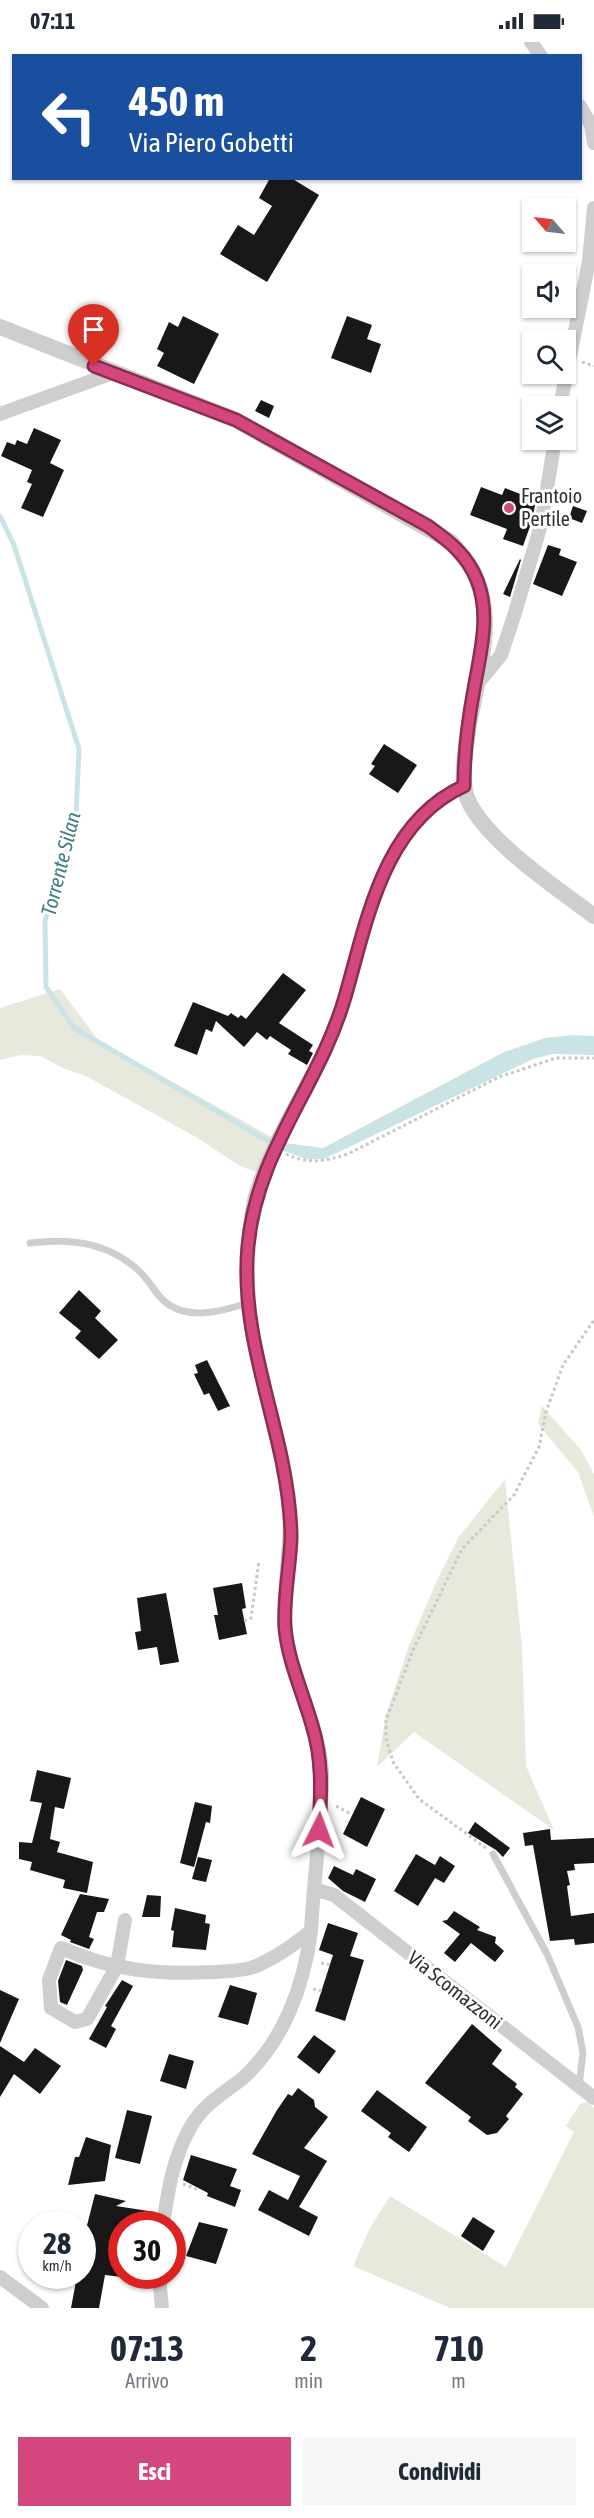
<!DOCTYPE html>
<html lang="it">
<head>
<meta charset="utf-8">
<style>
  :root { --surface:#fff; --page:#f6f6f7; --text:#1f2937; --muted:#747a83; --accent:#d4477e }
  body { margin:0; font-family:"Asap Condensed",sans-serif; background:var(--page); color:var(--text); height:100vh; display:flex; flex-direction:column; font-size:22px; white-space:nowrap }
  * { box-sizing:border-box; margin:0 }
  p { font-size:20px; color:var(--muted) }
  .icon { flex:none; width:33px; height:33px; fill:none; stroke:currentColor; stroke-width:2; stroke-linecap:round; stroke-linejoin:round }
  .map { position:relative; height:2266px; overflow:hidden }
  .side { display:flex; flex-direction:column; background:var(--surface); flex:1 }
  .side>* { flex:none }
  .banner { position:absolute; left:12px; top:12px; width:570px; height:126px; border-radius:0px; box-shadow:0 2px 4px #0004; background:#1a4fa0; color:#fff; overflow:hidden }
  .needle { width:39px; rotate:298deg }
  .fabs { position:absolute; left:522px; top:156px; display:grid; gap:12px }
  .fabs a { display:grid; place-items:center; width:54px; height:54px; border-radius:0px; background:var(--surface); box-shadow:0 2px 4px #0004; font-size:30px }
  .speed { position:absolute; left:18px; top:2169px; display:flex; gap:12px; font-size:30px; font-weight:700; text-align:center }
  .speed>* { display:grid; place-content:center; width:78px; height:78px; border-radius:50%; background:var(--surface); box-shadow:0 2px 4px #0004; line-height:1 }
  .speed small { font-size:15px; font-weight:400 }
  .speed .limit { border:9px solid #d22; background:#fff; color:#111 }
  .pin { position:absolute; display:grid; place-items:center; width:51px; height:51px; color:#fff; margin:-62px -26px; border-radius:50% 50% 50% 0; rotate:-45deg; box-shadow:0 0 6px #0007 }
  .pin .icon { rotate:45deg }
  .me { position:absolute; width:66px; margin:-33px; rotate:3deg; stroke-linejoin:round; filter:drop-shadow(0 0 4px #0008) }
  .turn { display:flex; align-items:center; gap:21px; height:126px; padding:0 18px; font-size:27px }
  .turn .icon { width:78px; height:78px; stroke-width:2.5 }
  .turn b { display:block; font-size:42px; line-height:51px }
  .eta { display:flex; justify-content:space-evenly; align-items:center; height:102px; text-align:center }
  .eta b { font-size:36px; font-weight:700; line-height:42px }
  .cta { display:flex; gap:12px; margin-top:auto; padding:12px 18px }
  .cta a { flex:1; height:69px; border-radius:0px; background:var(--accent); color:#fff; font-size:24px; font-weight:700; line-height:69px; text-align:center }
  .cta a+a { background:var(--page); color:var(--text) }
  .status { display:flex; justify-content:space-between; align-items:center; height:42px; padding:0 30px; background:var(--surface); direction:ltr }
  .status svg { height:16px; fill:currentColor }
  .map>svg:first-child { display:block }
  .green { fill:#e7e9dd }
  .water { fill:#cae4e5 }
  .lines { fill:none; stroke-linecap:round; stroke-linejoin:round }
  .stream { stroke:#cae4e5; stroke-width:5 }
  .building { fill:#181818 }
  .path { stroke:#c8c8c8; stroke-width:3; stroke-dasharray:3 3; stroke-linecap:butt }
  .service { stroke:#cecece; stroke-width:7 }
  .minor { stroke:#cecece; stroke-width:14 }
  .tertiary { stroke:#cecece; stroke-width:16 }
  .route-casing { stroke:#8a2e52; stroke-width:15 }
  .route { stroke:#d4477e; stroke-width:10 }
  .poi-dot { fill:#d4477e; stroke:#fff; stroke-width:2 }
  .labels { text-anchor:middle; stroke-width:6; stroke-linejoin:round; paint-order:stroke }
  .poi-label { font-size:20px; fill:#313131; stroke:#fff; text-anchor:start }
  .street-label { font-size:20px; fill:#313131; stroke:#fff }
  .water-label { font-size:21px; font-style:italic; fill:#438085; stroke:#fff }
</style>
</head>
<body>
<div class="status"><b>07:11</b><svg viewBox="0 0 49 12"><path d="M0 12V9h3v3zM5 12V6h3v6zM10 12V3h3v9zM15 12V0h3v12zM26 1h20v11H26zM47 4h2v5h-2z"/></svg></div>
<div class="map">
<svg width="594" height="2266" viewBox="0 0 594 2266">
  <rect width="100%" height="100%" fill="#fff"/>
  <g class="green">
    <polygon points="60,947 99,999 277,1098 259,1131 240,1124 196,1095 86,1034 63,1026 40,1014 20,1013 0,1018 0,966"/>
    <polygon points="542,1364 581,1408 594,1432 594,1475 578,1430 538,1382"/>
    <polygon points="505,1437 522,1605 526,1724 554,1788 414,1690 377,1725 386,1673 408,1606 438,1536 458,1496"/>
    <polygon points="588,2060 594,2066 594,2266 450,2266 353,2224 369,2188 390,2154 506,2225 574,2090 566,2084 580,2062"/>
  </g>
  <polygon class="water" points="572,993 594,994 594,1013 552,1012 533,1017 324,1117 306,1117 281,1108 285,1101 323,1106 504,1010 545,996"/>
  <g class="lines">
    <polyline class="stream" points="0,474 14,503 79,707 76,773 45,879 46,945 74,986 268,1099"/>
  </g>
  <g class="building">
    <polygon points="270,136 291,136 319,153 267,240 220,212 238,183 254,193 272,164 259,156"/>
    <polygon points="183,274 219,292 194,342 157,324 164,311 157,307 169,280 178,285"/>
    <polygon points="347,274 372,283 367,297 381,302 371,331 331,316"/>
    <polygon points="261,358 274,364 269,376 255,369"/>
    <polygon points="34,386 61,398 50,421 64,428 43,475 21,466 32,442 27,440 32,428 1,414 7,400 15,403 17,398 27,402"/>
    <polygon points="481,445 502,453 505,446 536,458 532,479 523,504 503,497 507,487 470,473"/>
    <polygon points="573,464 587,469 582,481 569,476"/>
    <polygon points="548,503 561,507 559,513 577,520 562,554 533,542"/>
    <polygon points="520,517 521,518 510,555 503,552"/>
    <polygon points="384,702 417,723 398,751 369,732 375,724 371,722"/>
    <polygon points="283,931 306,948 279,981 313,1003 309,1009 313,1011 307,1023 288,1012 291,1008 270,994 267,998 257,990 244,1005 216,979 212,990 206,987 197,1013 174,1004 193,960 228,974 231,971 238,976 241,973 246,977"/>
    <polygon points="79,1248 101,1269 95,1276 118,1298 99,1317 75,1296 81,1289 59,1271"/>
    <polygon points="207,1318 230,1364 218,1369 209,1351 204,1353 194,1332 198,1331 195,1323"/>
    <polygon points="242,1541 246,1566 242,1567 247,1592 219,1598 214,1573 218,1573 213,1546"/>
    <polygon points="166,1551 179,1620 160,1623 157,1605 138,1608 135,1590 141,1589 137,1556"/>
    <polygon points="37,1728 71,1736 64,1767 55,1765 50,1797 60,1800 57,1810 93,1820 87,1851 63,1846 65,1838 30,1828 32,1820 19,1817 19,1800 32,1801 42,1761 30,1759"/>
    <polygon points="361,1755 385,1767 367,1805 343,1792"/>
    <polygon points="195,1760 212,1764 210,1781 206,1780 194,1825 180,1821"/>
    <polygon points="475,1780 510,1806 503,1815 496,1808 468,1791"/>
    <polygon points="550,1787 551,1798 594,1796 594,1821 574,1822 575,1828 567,1829 570,1843 567,1844 571,1874 594,1871 594,1901 575,1903 574,1897 550,1899 533,1803 525,1804 523,1791"/>
    <polygon points="416,1812 435,1823 440,1814 455,1824 444,1841 435,1836 418,1864 394,1849"/>
    <polygon points="198,1815 212,1818 206,1840 192,1837"/>
    <polygon points="334,1824 353,1833 356,1827 376,1837 365,1860 343,1849 328,1836"/>
    <polygon points="80,1852 109,1857 104,1870 97,1870 89,1895 94,1897 89,1907 70,1900 71,1898 61,1893"/>
    <polygon points="147,1853 161,1854 160,1875 142,1875"/>
    <polygon points="175,1866 206,1873 205,1881 210,1882 206,1908 172,1905 174,1889 171,1888"/>
    <polygon points="454,1869 480,1885 477,1888 496,1895 495,1901 504,1909 495,1920 471,1901 455,1920 444,1911 460,1892 442,1879 447,1878"/>
    <polygon points="328,1881 358,1891 350,1914 364,1918 345,1979 315,1969 333,1913 319,1908"/>
    <polygon points="66,1918 82,1924 83,1928 67,1963 60,1960 58,1939"/>
    <polygon points="122,1938 133,1944 111,1984 116,1987 106,2006 89,1997 107,1965 105,1964"/>
    <polygon points="230,1943 257,1951 248,1983 218,1975"/>
    <polygon points="0,1948 19,1957 0,2001"/>
    <polygon points="472,1982 502,2008 492,2022 517,2042 515,2045 523,2052 506,2074 509,2077 497,2091 487,2093 468,2079 471,2075 425,2041"/>
    <polygon points="314,1993 336,2009 319,2032 297,2015"/>
    <polygon points="0,2004 24,2020 35,2006 61,2024 40,2052 14,2032 0,2055"/>
    <polygon points="169,2012 194,2019 186,2047 160,2039"/>
    <polygon points="298,2046 314,2058 315,2065 328,2075 304,2106 327,2119 299,2165 318,2175 309,2194 258,2168 269,2148 288,2158 300,2134 252,2112 277,2068 288,2052 292,2054"/>
    <polygon points="377,2048 427,2085 409,2110 388,2095 391,2091 361,2069"/>
    <polygon points="127,2068 152,2074 140,2122 115,2116"/>
    <polygon points="86,2095 111,2103 105,2139 68,2143 75,2115 79,2115"/>
    <polygon points="191,2113 237,2127 230,2144 241,2148 235,2165 207,2154 208,2151 183,2138"/>
    <polygon points="95,2152 126,2159 116,2164 155,2170 153,2182 122,2182 122,2235 105,2233 99,2266 71,2266 77,2234 82,2234 82,2203"/>
    <polygon points="473,2175 495,2189 483,2209 461,2194"/>
    <polygon points="199,2180 228,2187 216,2222 186,2214"/>
  </g>
  <g class="lines">
    <g class="path">
      <polyline points="582,320 594,324"/>
      <path d="M 286,1112 C 309,1123 325,1119 348,1112 L 499,1035 L 556,1016 L 594,1016"/>
      <polyline points="244,1579 251,1576 259,1519"/>
      <polyline points="336,1764 351,1772"/>
      <polyline points="486,1806 419,1757 393,1720 386,1696 386,1678 413,1608 462,1507 514,1453 539,1405 546,1370 563,1323 594,1278"/>
      <polyline points="321,1921 330,1923"/>
      <polyline points="313,1947 322,1949"/>
      <polyline points="183,2142 197,2147"/>
    </g>
    <g class="service">
      <path d="M 30,1201 C 69,1196 107,1200 138,1228 C 147,1236 153,1247 161,1256 C 184,1280 221,1270 247,1261"/>
      <polyline points="493,1812 547,1912 578,1985 583,2011 579,2044"/>
    </g>
    <g class="minor">
      <polyline points="531,0 541,14"/>
      <polyline points="580,64 591,83 594,101"/>
      <polyline points="560,364 589,219 594,166"/>
      <polyline points="0,372 113,331"/>
      <polyline points="478,641 501,613 514,574 541,483 555,398"/>
      <polyline points="314,1847 334,1853 594,2056"/>
      <path d="M 125,1878 L 117,1924 L 87,1977 L 75,1980 L 51,1966 L 49,1938 L 61,1906 C 114,1929 158,1933 215,1930 C 227,1929 245,1929 256,1924 C 275,1916 295,1902 311,1889"/>
      <path d="M 163,2182 C 168,2149 173,2116 190,2086 C 203,2062 223,2052 243,2036 C 284,1999 304,1943 311,1889 C 313,1850 318,1812 320,1773 C 321,1759 323,1744 322,1730 C 319,1681 291,1637 286,1589 C 281,1544 294,1499 288,1455 C 277,1370 239,1290 248,1203 C 250,1187 251,1169 255,1154 C 275,1086 322,1028 344,960 C 368,882 380,781 464,744"/>
      <polyline points="159,2234 162,2266"/>
      <polyline points="0,2235 42,2266"/>
    </g>
    <path class="tertiary" d="M 0,285 L 236,378 L 451,500 C 461,512 472,523 477,538 C 498,589 471,652 466,704 C 464,721 461,741 468,758 C 487,800 557,846 594,874"/>
  </g>
  <g class="lines">
    <g class="route-casing">
      <path id="route" d="M 94,324 L 236,378 L 428,484 C 449,499 467,513 477,538 C 491,573 480,612 474,647 C 468,679 464,711 464,744 C 383,781 367,879 345,955 C 319,1045 257,1107 248,1204 C 241,1279 267,1347 282,1419 C 287,1444 291,1470 291,1496 C 290,1526 283,1556 285,1586 C 288,1619 303,1651 312,1683 C 323,1718 321,1751 319,1788"/>
    </g>
    <use href="#route" class="route"/>
  </g>
  <circle class="poi-dot" cx="509" cy="466" r="6"/>
  <g class="labels">
    <g class="poi-label">
      <text x="521" y="461">Frantoio<tspan x="521" dy="23">Pertile</tspan></text>
    </g>
    <g class="street-label">
      <text transform="translate(455 1948) rotate(38)" y="7">Via Scomazzoni</text>
    </g>
    <g class="water-label">
      <text transform="translate(61 822) rotate(-76)" y="7">Torrente Silan</text>
    </g>
  </g>
</svg>
<div class="fabs">
<a><svg class="needle" viewBox="-14 -14 28 28"><path d="M0-13l5 13h-10z" fill="#e53935"/><path d="M0 13l5-13h-10z" fill="#747a83"/></svg></a>
<a><svg class="icon" aria-label="sound" viewBox="0 0 24 24"><path d="M4 9h4l5-4v14l-5-4H4zM17 9q2 3 0 6"/></svg></a>
<a><svg class="icon" aria-label="search" viewBox="0 0 24 24"><circle cx="10" cy="10" r="6"/><path d="M15 15l6 6"/></svg></a>
<a><svg class="icon" aria-label="layers" viewBox="0 0 24 24"><path d="M12 4l9 5-9 5-9-5zM3 14l9 5 9-5"/></svg></a>
</div>
<div class="speed"><div>28<small>km/h</small></div><div class="limit">30</div></div>
<div class="pin" style="left:94px;top:324px;background:#d93025"><svg class="icon" aria-label="arrive" viewBox="0 0 24 24"><path d="M6 21V4h12l-3 4 3 4H6"/></svg></div>
<svg class="me" style="left:319px;top:1788px" viewBox="-20 -20 40 40"><path d="M0-17L14 15 0 8-14 15z" fill="#d4477e" stroke="#fff" stroke-width="4"/></svg>
<div class="banner">
<div class="turn"><svg class="icon" aria-label="left" viewBox="0 0 24 24"><path d="M17 20v-9H6M10 6l-5 5 5 5"/></svg><div><b>450 m</b>Via Piero Gobetti</div></div>
</div>
</div>
<section class="side">
<div class="eta">
<div><b>07:13</b><p>Arrivo</p></div>
<div><b>2</b><p>min</p></div>
<div><b>710</b><p>m</p></div>
</div>
<div class="cta"><a>Esci</a><a>Condividi</a></div>
</section>
</body>
</html>
